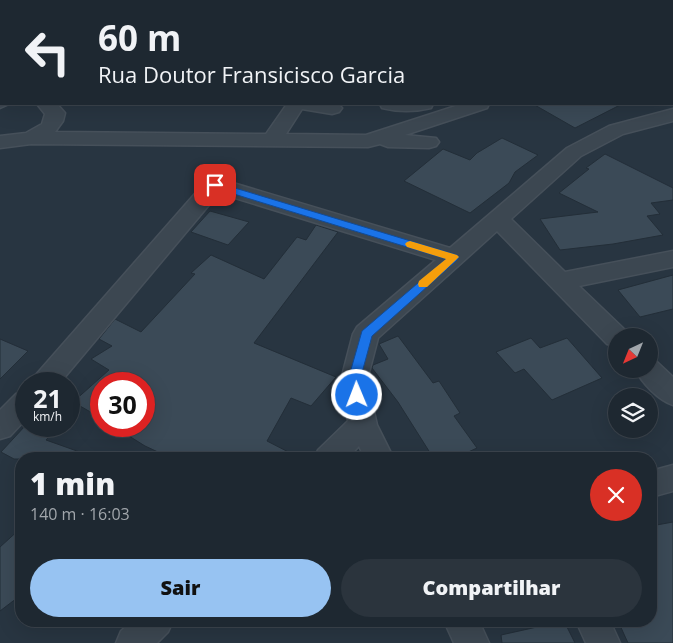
<!DOCTYPE html>
<html lang="pt">
<head>
<meta charset="utf-8">
<style>
  :root { --surface:#1e2831; --page:#2b343d; --text:#f1f3f6; --muted:#a1a6ab; --line:#3c444d; --accent:#97c3f2 }
  body { margin:0; font-family:"Open Sans",sans-serif; background:var(--page); color:var(--text); height:100vh; display:flex; flex-direction:column; font-size:19px; white-space:nowrap }
  * { box-sizing:border-box; margin:0 }
  p { font-size:16px; color:var(--muted) }
  .icon { flex:none; width:28px; height:28px; fill:none; stroke:currentColor; stroke-width:2; stroke-linecap:round; stroke-linejoin:round }
  .map { position:relative; flex:1; overflow:hidden }
  .sheet { position:absolute; left:15px; top:452px; width:642px; height:175px; display:flex; flex-direction:column; background:var(--surface); border-radius:20px; box-shadow:0 5px 20px #0002,0 0 0 1px var(--line) }
  .sheet>* { flex:none }
  .hud { position:absolute; left:0px; top:0px; width:674px; height:105px; box-shadow:0 5px 20px #0002,0 0 0 1px var(--line); background:#1e2831; color:var(--text); overflow:hidden }
  .needle { width:32px; rotate:223deg }
  .tools { position:absolute; left:608px; top:328px; display:grid; gap:10px }
  .tools a { display:grid; place-items:center; width:50px; height:50px; border-radius:50%; background:var(--surface); box-shadow:0 5px 20px #0002,0 0 0 1px var(--line); font-size:25px }
  .speed { position:absolute; left:15px; top:372px; display:flex; gap:10px; font-size:25px; font-weight:700; text-align:center }
  .speed>* { display:grid; place-content:center; width:65px; height:65px; border-radius:50%; background:var(--surface); box-shadow:0 5px 20px #0002,0 0 0 1px var(--line); line-height:1 }
  .speed small { font-size:12px; font-weight:400 }
  .speed .limit { border:8px solid #d22; background:#fff; color:#111 }
  .pin { position:absolute; display:grid; place-items:center; width:42px; height:42px; color:#fff; margin:-21px; border-radius:10px; box-shadow:0 2px 8px #0006 }
  .me { position:absolute; width:55px; margin:-28px; rotate:359deg; stroke-linejoin:round; filter:drop-shadow(0 0 4px #0008) }
  .turn { display:flex; align-items:center; gap:18px; height:105px; padding:0 15px; font-size:22px }
  .turn .icon { width:65px; height:65px; stroke-width:2.5 }
  .turn b { display:block; font-size:35px; line-height:42px }
  .round { display:grid; place-items:center; flex:none; width:52px; height:52px; border-radius:26px; background:var(--page) }
  .headline { display:flex; align-items:center; justify-content:space-between; height:85px; padding:0 15px }
  h1 { font-size:30px; font-weight:800; line-height:38px }
  .primary-button { display:flex; gap:10px; margin-top:auto; padding:10px 15px }
  .primary-button a { flex:1; height:58px; border-radius:30px; background:var(--accent); color:#111; font-size:20px; font-weight:800; line-height:58px; text-align:center }
  .primary-button a+a { background:var(--page); color:var(--text) }
  .map>svg:first-child { display:block }
  .building { fill:#3b4a57; stroke:#232e38 }
  .lines { fill:none; stroke-linecap:round; stroke-linejoin:round }
  .minor-casing { stroke:#46505a; stroke-width:3 }
  .minor { fill:#3c4751; fill-rule:evenodd }
  .route { fill:#1a73e8; stroke:#114b97 }
  .slow { fill:#f59e0b }
</style>
</head>
<body>
<div class="map">
<svg width="673" height="643" viewBox="0 0 673 643">
  <rect width="100%" height="100%" fill="#283541"/>
  <g class="building">
    <polygon points="533,104 622,104 575,128"/>
    <polygon points="502,138 538,155 515,172 509,183 470,213 404,181 443,149 470,160 477,153"/>
    <polygon points="605,154 673,188 673,200 651,203 660,214 647,216 663,235 613,244 560,250 540,219 598,212 559,193 589,169 586,168"/>
    <polygon points="210,211 249,222 228,245 191,232"/>
    <polygon points="316,225 338,232 254,343 336,377 311,406 291,398 267,441 302,459 173,459 145,446 113,426 144,426 144,384 101,384 101,418 73,402 109,370 91,359 112,346 99,339 115,319 141,332 195,274 191,273 211,255 264,279 297,237 306,240"/>
    <polygon points="673,275 673,309 640,317 618,290"/>
    <polygon points="398,336 433,383 439,381 460,413 454,416 477,448 453,459 434,459 398,402 372,368 373,365 388,359 379,344"/>
    <polygon points="531,338 540,348 567,338 602,378 552,400 524,369 515,373 496,352"/>
    <polygon points="0,339 28,351 0,379"/>
    <polygon points="25,426 59,426 46,440 91,456 90,459 14,459 1,452"/>
    <polygon points="673,522 673,643 628,643 618,621 651,621 651,526"/>
    <polygon points="21,528 21,595 0,611 0,547"/>
    <polygon points="564,621 575,643 502,643 501,635"/>
  </g>
  <g class="lines">
    <g class="minor-casing">
      <g id="minor">
        <rect x="672" y="35" width="1" height="10"/>
        <polygon points="1,95 1,104 9,104 0,108"/>
        <polygon points="37,104 57,104 65,113 63,121 55,132 266,134 287,104 338,104 342,108 339,112 332,114 302,109 286,134 366,135 462,104 489,104 487,108 405,135 436,138 439,142 436,146 429,148 388,147 380,144 368,147 31,144 0,148 0,136 26,133 42,124 45,114"/>
        <path d="M 380,104 L 433,104 L 431,108 C 415,112 398,112 382,108 Z"/>
        <polygon points="673,109 673,121 623,134 581,156 511,219 565,272 673,251 673,267 579,286 625,330 628,336 616,336 616,346 607,344 497,231 378,338 367,380 377,425 394,459 365,459 359,446 347,459 314,459 318,450 348,421 341,380 353,334 357,327 436,260 219,193 59,384 30,384 34,377 207,180 215,178 223,180 450,248 567,148 609,126"/>
        <path d="M 649,359 L 657,362 L 673,377 L 673,405 C 658,400 642,383 635,369 L 649,369 Z"/>
        <polygon points="26,391 26,419 10,436 0,439 0,410 16,394"/>
        <polygon points="673,465 673,491 651,497 651,471"/>
        <polygon points="132,621 173,621 168,632 157,643 116,643 121,631"/>
        <polygon points="444,621 479,621 489,643 454,643"/>
        <polygon points="576,621 610,621 620,643 586,643"/>
      </g>
    </g>
    <use href="#minor" class="minor"/>
  </g>
  <polygon class="route" points="215,182 457,255 459,257 457,260 372,336 360,380 363,395 361,399 353,399 348,380 362,331 446,259 211,187 210,185"/>
  <polygon class="slow" points="410,241 457,255 459,257 427,287 419,287 418,284 419,281 446,259 407,247 405,244 407,242"/>
</svg>
<div class="tools">
<a><svg class="needle" viewBox="-14 -14 28 28"><path d="M0-13l5 13h-10z" fill="#e53935"/><path d="M0 13l5-13h-10z" fill="#a1a6ab"/></svg></a>
<a><svg class="icon" aria-label="layers" viewBox="0 0 24 24"><path d="M12 4l9 5-9 5-9-5zM3 14l9 5 9-5"/></svg></a>
</div>
<div class="speed"><div>21<small>km/h</small></div><div class="limit">30</div></div>
<div class="pin" style="left:215px;top:185px;background:#d93025"><svg class="icon" aria-label="arrive" viewBox="0 0 24 24"><path d="M6 21V4h12l-3 4 3 4H6"/></svg></div>
<svg class="me" style="left:357px;top:395px" viewBox="-20 -20 40 40"><circle r="17" fill="#1a73e8" stroke="#fff" stroke-width="3"/><path d="M0-11L8 9 0 5-8 9z" fill="#fff"/></svg>
<div class="hud">
<div class="turn"><svg class="icon" aria-label="left" viewBox="0 0 24 24"><path d="M17 20v-9H6M10 6l-5 5 5 5"/></svg><div><b>60 m</b>Rua Doutor Fransicisco Garcia</div></div>
</div>
<section class="sheet">
<div class="headline"><div><h1>1 min</h1><p>140 m · 16:03</p></div><a class="round" style="background:#d93025;color:#fff"><svg class="icon" aria-label="close" viewBox="0 0 24 24"><path d="M6 6l12 12M18 6L6 18"/></svg></a></div>
<div class="primary-button"><a>Sair</a><a>Compartilhar</a></div>
</section>
</div>
</body>
</html>
